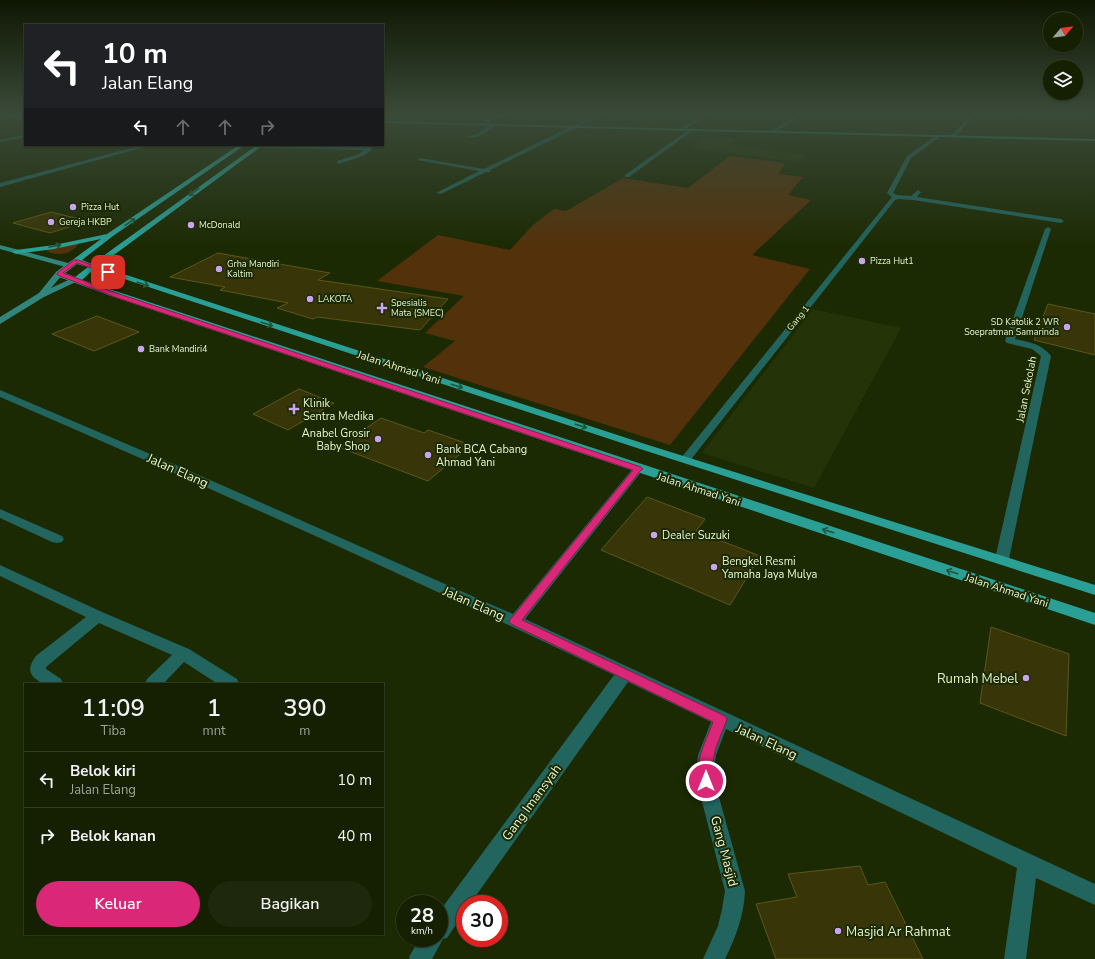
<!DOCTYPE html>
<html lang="id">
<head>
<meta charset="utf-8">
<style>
  :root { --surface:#152002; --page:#1e280c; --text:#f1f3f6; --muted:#9da399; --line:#343e24; --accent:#db2777 }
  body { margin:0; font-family:"Nunito Sans",sans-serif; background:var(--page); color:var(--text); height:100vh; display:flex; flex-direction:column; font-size:15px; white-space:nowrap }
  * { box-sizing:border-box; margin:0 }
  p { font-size:13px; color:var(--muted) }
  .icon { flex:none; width:22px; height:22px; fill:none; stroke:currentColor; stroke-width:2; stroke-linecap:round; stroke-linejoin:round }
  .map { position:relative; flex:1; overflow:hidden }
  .sheet { position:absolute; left:24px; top:683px; width:360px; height:252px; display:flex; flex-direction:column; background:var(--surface); border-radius:0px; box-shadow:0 1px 3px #0004,0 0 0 1px var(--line) }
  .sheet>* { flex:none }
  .top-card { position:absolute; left:24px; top:24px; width:360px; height:122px; border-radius:0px; box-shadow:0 1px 3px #0004,0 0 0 1px var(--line); background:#202124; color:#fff; overflow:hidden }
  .needle { width:26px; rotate:61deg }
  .controls { position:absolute; left:1043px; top:12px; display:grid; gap:8px }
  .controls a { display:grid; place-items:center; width:40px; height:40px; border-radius:50%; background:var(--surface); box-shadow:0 1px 3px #0004,0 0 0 1px var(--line); font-size:20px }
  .speed { position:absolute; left:396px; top:895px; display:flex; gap:8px; font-size:20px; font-weight:700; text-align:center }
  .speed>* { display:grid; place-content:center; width:52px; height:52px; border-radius:50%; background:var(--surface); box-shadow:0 1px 3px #0004,0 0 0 1px var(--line); line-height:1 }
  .speed small { font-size:10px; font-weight:400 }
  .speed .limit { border:6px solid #d22; background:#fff; color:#111 }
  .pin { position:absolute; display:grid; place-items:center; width:34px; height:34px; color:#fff; margin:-17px; border-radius:8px; box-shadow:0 2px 6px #0006 }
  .me { position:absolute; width:44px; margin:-22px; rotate:0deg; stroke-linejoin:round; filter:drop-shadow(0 0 3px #0008) }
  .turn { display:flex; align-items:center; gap:14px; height:84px; padding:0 12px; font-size:18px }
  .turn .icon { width:52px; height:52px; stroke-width:2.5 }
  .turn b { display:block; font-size:28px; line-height:34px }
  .lanes { display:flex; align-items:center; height:38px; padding:0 12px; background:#0003; justify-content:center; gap:20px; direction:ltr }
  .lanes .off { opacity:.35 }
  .eta { display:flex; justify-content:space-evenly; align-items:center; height:68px; text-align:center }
  .eta b { font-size:24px; font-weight:600; line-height:28px }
  .button { display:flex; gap:8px; margin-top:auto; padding:8px 12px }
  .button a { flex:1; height:46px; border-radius:24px; background:var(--accent); color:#fff; font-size:16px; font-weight:600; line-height:46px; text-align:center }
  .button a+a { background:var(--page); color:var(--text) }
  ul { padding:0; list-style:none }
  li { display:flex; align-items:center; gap:12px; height:56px; padding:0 12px; border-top:1px solid var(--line) }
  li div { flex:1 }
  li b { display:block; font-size:15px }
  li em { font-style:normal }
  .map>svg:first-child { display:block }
  .built { fill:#253408 }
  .green { fill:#53320b }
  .building { fill:#383508; stroke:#5b5817 }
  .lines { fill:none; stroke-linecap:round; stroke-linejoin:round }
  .street { fill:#22645e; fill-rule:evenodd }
  .secondary { fill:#31857d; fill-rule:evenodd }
  .primary { fill:#2a9f96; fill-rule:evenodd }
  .oneway { stroke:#215336 }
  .route { fill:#db2777; stroke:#8e194d }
  .poi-dot { fill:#c9a5ee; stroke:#1c2a03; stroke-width:1.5 }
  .labels { text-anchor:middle; stroke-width:4; stroke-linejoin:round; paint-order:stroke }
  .far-poi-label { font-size:9px; fill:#e5f5d0; stroke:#1c2a03; text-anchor:start }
  .far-street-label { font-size:9px; fill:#e5f5d0; stroke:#1c2a03 }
  .street-label { font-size:11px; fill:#e5f5d0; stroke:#1c2a03 }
  .poi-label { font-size:11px; fill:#e5f5d0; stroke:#1c2a03; text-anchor:start }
  .near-street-label { font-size:13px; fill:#e5f5d0; stroke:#1c2a03 }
  .near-poi-label { font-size:13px; fill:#e5f5d0; stroke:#1c2a03; text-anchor:end }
</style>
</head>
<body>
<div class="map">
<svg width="1095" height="959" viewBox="0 0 1095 959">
  <rect width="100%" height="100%" fill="#1c2a03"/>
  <g class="built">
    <polygon points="708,135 738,139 729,145 805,155 798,162 689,148"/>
    <polygon points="813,309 901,328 814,488 702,453"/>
  </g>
  <g class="green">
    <polygon points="730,156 785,163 778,174 803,177 788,195 811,200 752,255 810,269 670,445 423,367 455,341 425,333 464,296 377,281 438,235 510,250 533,225 554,209 566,211 623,178 688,188"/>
    <path d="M 79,243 C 72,255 56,257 45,250 Z"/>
  </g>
  <g class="building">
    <polygon points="51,212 88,221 50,233 13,223"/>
    <polygon points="218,253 330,273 318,280 448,299 420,330 317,317 313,319 277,308 288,303 220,290 225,287 170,277"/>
    <polygon points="1048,304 1095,314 1095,355 1034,340"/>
    <polygon points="97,316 139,332 94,351 52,334"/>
    <polygon points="299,389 334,403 288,430 253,414"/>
    <polygon points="381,418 424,433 428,430 471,445 428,481 338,447"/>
    <polygon points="647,497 705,519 696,531 760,556 730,605 601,550"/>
    <polygon points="991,627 1069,654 1066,736 980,703"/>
    <polygon points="860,866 868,885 885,882 923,959 776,959 756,904 797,897 788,874"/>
  </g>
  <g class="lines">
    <g class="street">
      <polygon points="23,113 25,113 25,115 0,120 0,118"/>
      <polygon points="428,113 433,113 418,123 414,122"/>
      <polygon points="503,113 509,113 482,125 478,124"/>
      <polygon points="605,113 611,113 578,127 490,170 490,172 486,172 441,194 436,193 479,171 417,160 420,158 484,169 574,125"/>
      <polygon points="708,113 714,113 683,130 679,129"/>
      <polygon points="799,113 804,113 776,132 772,131"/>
      <polygon points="973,113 978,113 955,137 951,137 951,135"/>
      <path d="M 494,123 L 498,124 C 491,130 476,141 467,136 L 477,134 Z"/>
      <polygon points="691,128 695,129 629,177 625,177 625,175"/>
      <polygon points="25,135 25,137 0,142 0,140"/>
      <polygon points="937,135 941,136 911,158 893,193 897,195 911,196 918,190 921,192 917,197 1061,219 1064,221 1061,223 913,200 898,199 895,200 689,462 681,462 679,460 681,458 892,197 887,193 907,156"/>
      <polygon points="143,145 152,145 0,187 0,183"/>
      <polygon points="258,145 370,147 373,149 363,156 339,164 337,163 337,161 359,154 364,150 256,148 256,146"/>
      <path d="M 1048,227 L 1051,229 L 1015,339 C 1029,342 1042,344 1051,356 L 1009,559 L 1007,562 L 1002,564 L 997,562 L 995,559 L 1041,356 L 1032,349 L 1007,343 L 1005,341 L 1045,229 Z"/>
      <path d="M 0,390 L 176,465 L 513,614 L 634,467 L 642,467 L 644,469 L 642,471 L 525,619 L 1095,884 L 1095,905 L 1036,878 L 1026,959 L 1004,959 L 1017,868 L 726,729 L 716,755 L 714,772 L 717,790 L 745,891 C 744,915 736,937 725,959 L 703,959 L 718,926 L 722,909 L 725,891 L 699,790 L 696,772 L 698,755 L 711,722 L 628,682 L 470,904 L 465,904 L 465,911 L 447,938 L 443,939 L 432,959 L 410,959 L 409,957 L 420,938 L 439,938 L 439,912 L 614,675 C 412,578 206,486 0,397 Z"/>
      <polygon points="0,509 62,536 64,539 62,542 57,543 52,542 0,518"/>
      <path d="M 0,565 L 102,612 L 189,649 L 237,679 L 239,684 L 218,684 L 184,662 L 163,684 L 145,684 L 147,679 L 172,655 L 99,623 L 46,667 L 46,669 L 61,679 L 63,684 C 57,684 50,685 44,684 C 41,683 38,681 36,679 C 26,672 31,662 37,655 L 86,617 L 0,576 Z"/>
    </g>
    <g class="secondary">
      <polygon points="383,121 1095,139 1095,141 383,123"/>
      <polygon points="0,245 72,264 73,266 69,268 0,249"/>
      <polygon points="56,272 62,272 63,274 51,288 73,278 79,278 80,280 44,297 0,324 0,317 39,293"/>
    </g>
    <path class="primary" d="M 239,145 L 245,145 L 113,236 L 82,260 L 92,264 L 257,145 L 263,145 L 99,266 L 645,444 L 1095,585 L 1095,595 L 637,448 L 94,269 L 82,280 L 1095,613 L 1095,625 L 111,296 L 56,276 L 56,272 L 101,239 L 54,249 L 16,254 L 12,252 L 16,250 L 54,245 L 107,234 ZM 77,264 L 88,267 L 75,277 L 65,273 Z"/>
  </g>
  <defs><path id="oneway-shaft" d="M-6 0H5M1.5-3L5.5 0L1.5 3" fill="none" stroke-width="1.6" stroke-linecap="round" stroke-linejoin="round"/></defs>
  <g class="oneway">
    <use href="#oneway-shaft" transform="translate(194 192) rotate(144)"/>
    <use href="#oneway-shaft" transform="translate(130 222) rotate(-34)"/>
    <use href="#oneway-shaft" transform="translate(55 246) rotate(-10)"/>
    <use href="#oneway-shaft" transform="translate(143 284) rotate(18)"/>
    <use href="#oneway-shaft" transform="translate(267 324) rotate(18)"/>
    <use href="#oneway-shaft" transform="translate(457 386) rotate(18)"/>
    <use href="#oneway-shaft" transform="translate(581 426) rotate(18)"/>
    <use href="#oneway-shaft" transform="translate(828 531) rotate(-162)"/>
    <use href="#oneway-shaft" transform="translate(952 572) rotate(-162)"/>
  </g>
  <linearGradient id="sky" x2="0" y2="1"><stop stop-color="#0f1702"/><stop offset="0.46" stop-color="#3a4a39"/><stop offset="1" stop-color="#3a4a39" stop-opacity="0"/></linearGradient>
  <rect width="1095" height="247" fill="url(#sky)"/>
  <path class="route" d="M 74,260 L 78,260 L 111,272 L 106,273 L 77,263 L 63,273 L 116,293 L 641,467 L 643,469 L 641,470 L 522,620 L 725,716 L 727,719 C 723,731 716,744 714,756 C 712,765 714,779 711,785 L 706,787 L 701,785 C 692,765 706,741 713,722 L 511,624 L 509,621 L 633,470 L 112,296 L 57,275 L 57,273 Z"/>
  <g class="poi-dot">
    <circle cx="73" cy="207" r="4"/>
    <circle cx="51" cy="222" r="4"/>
    <circle cx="191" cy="225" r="4"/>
    <circle cx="862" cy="261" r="4"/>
    <circle cx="219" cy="269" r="4"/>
    <circle cx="310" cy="299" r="4"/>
    <path d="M380 302h4v4h4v4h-4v4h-4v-4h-4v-4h4z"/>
    <circle cx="1067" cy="327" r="4"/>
    <circle cx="141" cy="349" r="4"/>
    <path d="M292 403h4v4h4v4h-4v4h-4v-4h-4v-4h4z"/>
    <circle cx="378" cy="439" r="4"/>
    <circle cx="428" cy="455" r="4"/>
    <circle cx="654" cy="535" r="4"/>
    <circle cx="714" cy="567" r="4"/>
    <circle cx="1026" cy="678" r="4"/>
    <circle cx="838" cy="931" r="4"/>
  </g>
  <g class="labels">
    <g class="far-poi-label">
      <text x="81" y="210">Pizza Hut</text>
      <text x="59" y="225">Gereja HKBP</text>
      <text x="199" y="228">McDonald</text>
      <text x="870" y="264">Pizza Hut1</text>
      <text x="227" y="267">Grha Mandiri<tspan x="227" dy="10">Kaltim</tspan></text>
      <text x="318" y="302">LAKOTA</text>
      <text x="391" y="306">Spesialis<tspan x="391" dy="10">Mata (SMEC)</tspan></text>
      <text x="1059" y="325" text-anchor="end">SD Katolik 2 WR<tspan x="1059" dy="10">Soepratman Samarinda</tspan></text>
      <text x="149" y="352">Bank Mandiri4</text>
    </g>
    <g class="far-street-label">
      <text transform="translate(798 318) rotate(-51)" y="3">Gang 1</text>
    </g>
    <g class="street-label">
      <text transform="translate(399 367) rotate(18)" y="4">Jalan Ahmad Yani</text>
      <text transform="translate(1026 389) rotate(-79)" y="4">Jalan Sekolah</text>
      <text transform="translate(699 489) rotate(18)" y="4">Jalan Ahmad Yani</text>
      <text transform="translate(1007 590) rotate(18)" y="4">Jalan Ahmad Yani</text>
    </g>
    <g class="poi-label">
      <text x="303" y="407">Klinik<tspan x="303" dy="13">Sentra Medika</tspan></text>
      <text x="370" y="437" text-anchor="end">Anabel Grosir<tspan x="370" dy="13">Baby Shop</tspan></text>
      <text x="436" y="453">Bank BCA Cabang<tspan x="436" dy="13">Ahmad Yani</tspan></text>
      <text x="662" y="539">Dealer Suzuki</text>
      <text x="722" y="565">Bengkel Resmi<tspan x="722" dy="13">Yamaha Jaya Mulya</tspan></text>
    </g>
    <g class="near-street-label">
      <text transform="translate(178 470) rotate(24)" y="5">Jalan Elang</text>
      <text transform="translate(474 603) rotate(24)" y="5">Jalan Elang</text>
      <text transform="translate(767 741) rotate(25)" y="5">Jalan Elang</text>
      <text transform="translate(531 802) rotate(-54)" y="5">Gang Imansyah</text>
      <text transform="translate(725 851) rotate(75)" y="5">Gang Masjid</text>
    </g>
    <g class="near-poi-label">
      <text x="1018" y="683">Rumah Mebel</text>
      <text x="846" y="936" text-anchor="start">Masjid Ar Rahmat</text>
    </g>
  </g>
</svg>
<div class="controls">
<a><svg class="needle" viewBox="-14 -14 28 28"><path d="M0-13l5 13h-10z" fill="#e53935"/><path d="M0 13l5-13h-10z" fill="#9da399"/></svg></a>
<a><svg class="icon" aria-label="layers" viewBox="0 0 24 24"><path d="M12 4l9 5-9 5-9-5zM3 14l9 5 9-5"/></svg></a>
</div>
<div class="speed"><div>28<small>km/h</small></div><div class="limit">30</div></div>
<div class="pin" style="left:108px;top:272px;background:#d93025"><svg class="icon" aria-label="arrive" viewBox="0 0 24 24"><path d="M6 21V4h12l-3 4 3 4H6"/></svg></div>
<svg class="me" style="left:706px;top:781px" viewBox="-20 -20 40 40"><circle r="17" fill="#db2777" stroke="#fff" stroke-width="3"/><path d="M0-11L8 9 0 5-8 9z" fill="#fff"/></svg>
<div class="top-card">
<div class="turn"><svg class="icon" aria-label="left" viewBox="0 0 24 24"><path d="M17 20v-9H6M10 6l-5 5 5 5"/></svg><div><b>10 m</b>Jalan Elang</div></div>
<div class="lanes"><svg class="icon" aria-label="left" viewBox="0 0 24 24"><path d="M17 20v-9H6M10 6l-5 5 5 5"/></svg><svg class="icon off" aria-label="ahead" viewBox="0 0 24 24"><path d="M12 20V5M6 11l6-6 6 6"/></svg><svg class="icon off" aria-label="ahead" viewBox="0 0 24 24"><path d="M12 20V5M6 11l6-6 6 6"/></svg><svg class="icon off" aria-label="right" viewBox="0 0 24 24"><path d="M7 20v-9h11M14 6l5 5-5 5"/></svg></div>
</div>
<section class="sheet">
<div class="eta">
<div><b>11:09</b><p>Tiba</p></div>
<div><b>1</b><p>mnt</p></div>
<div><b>390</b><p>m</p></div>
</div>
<ul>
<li><svg class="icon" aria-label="left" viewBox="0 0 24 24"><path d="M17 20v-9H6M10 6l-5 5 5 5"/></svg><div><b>Belok kiri</b><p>Jalan Elang</p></div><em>10 m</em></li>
<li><svg class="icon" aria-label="right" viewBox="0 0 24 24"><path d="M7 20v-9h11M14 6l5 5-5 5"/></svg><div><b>Belok kanan</b></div><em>40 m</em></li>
</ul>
<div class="button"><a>Keluar</a><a>Bagikan</a></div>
</section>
</div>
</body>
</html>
